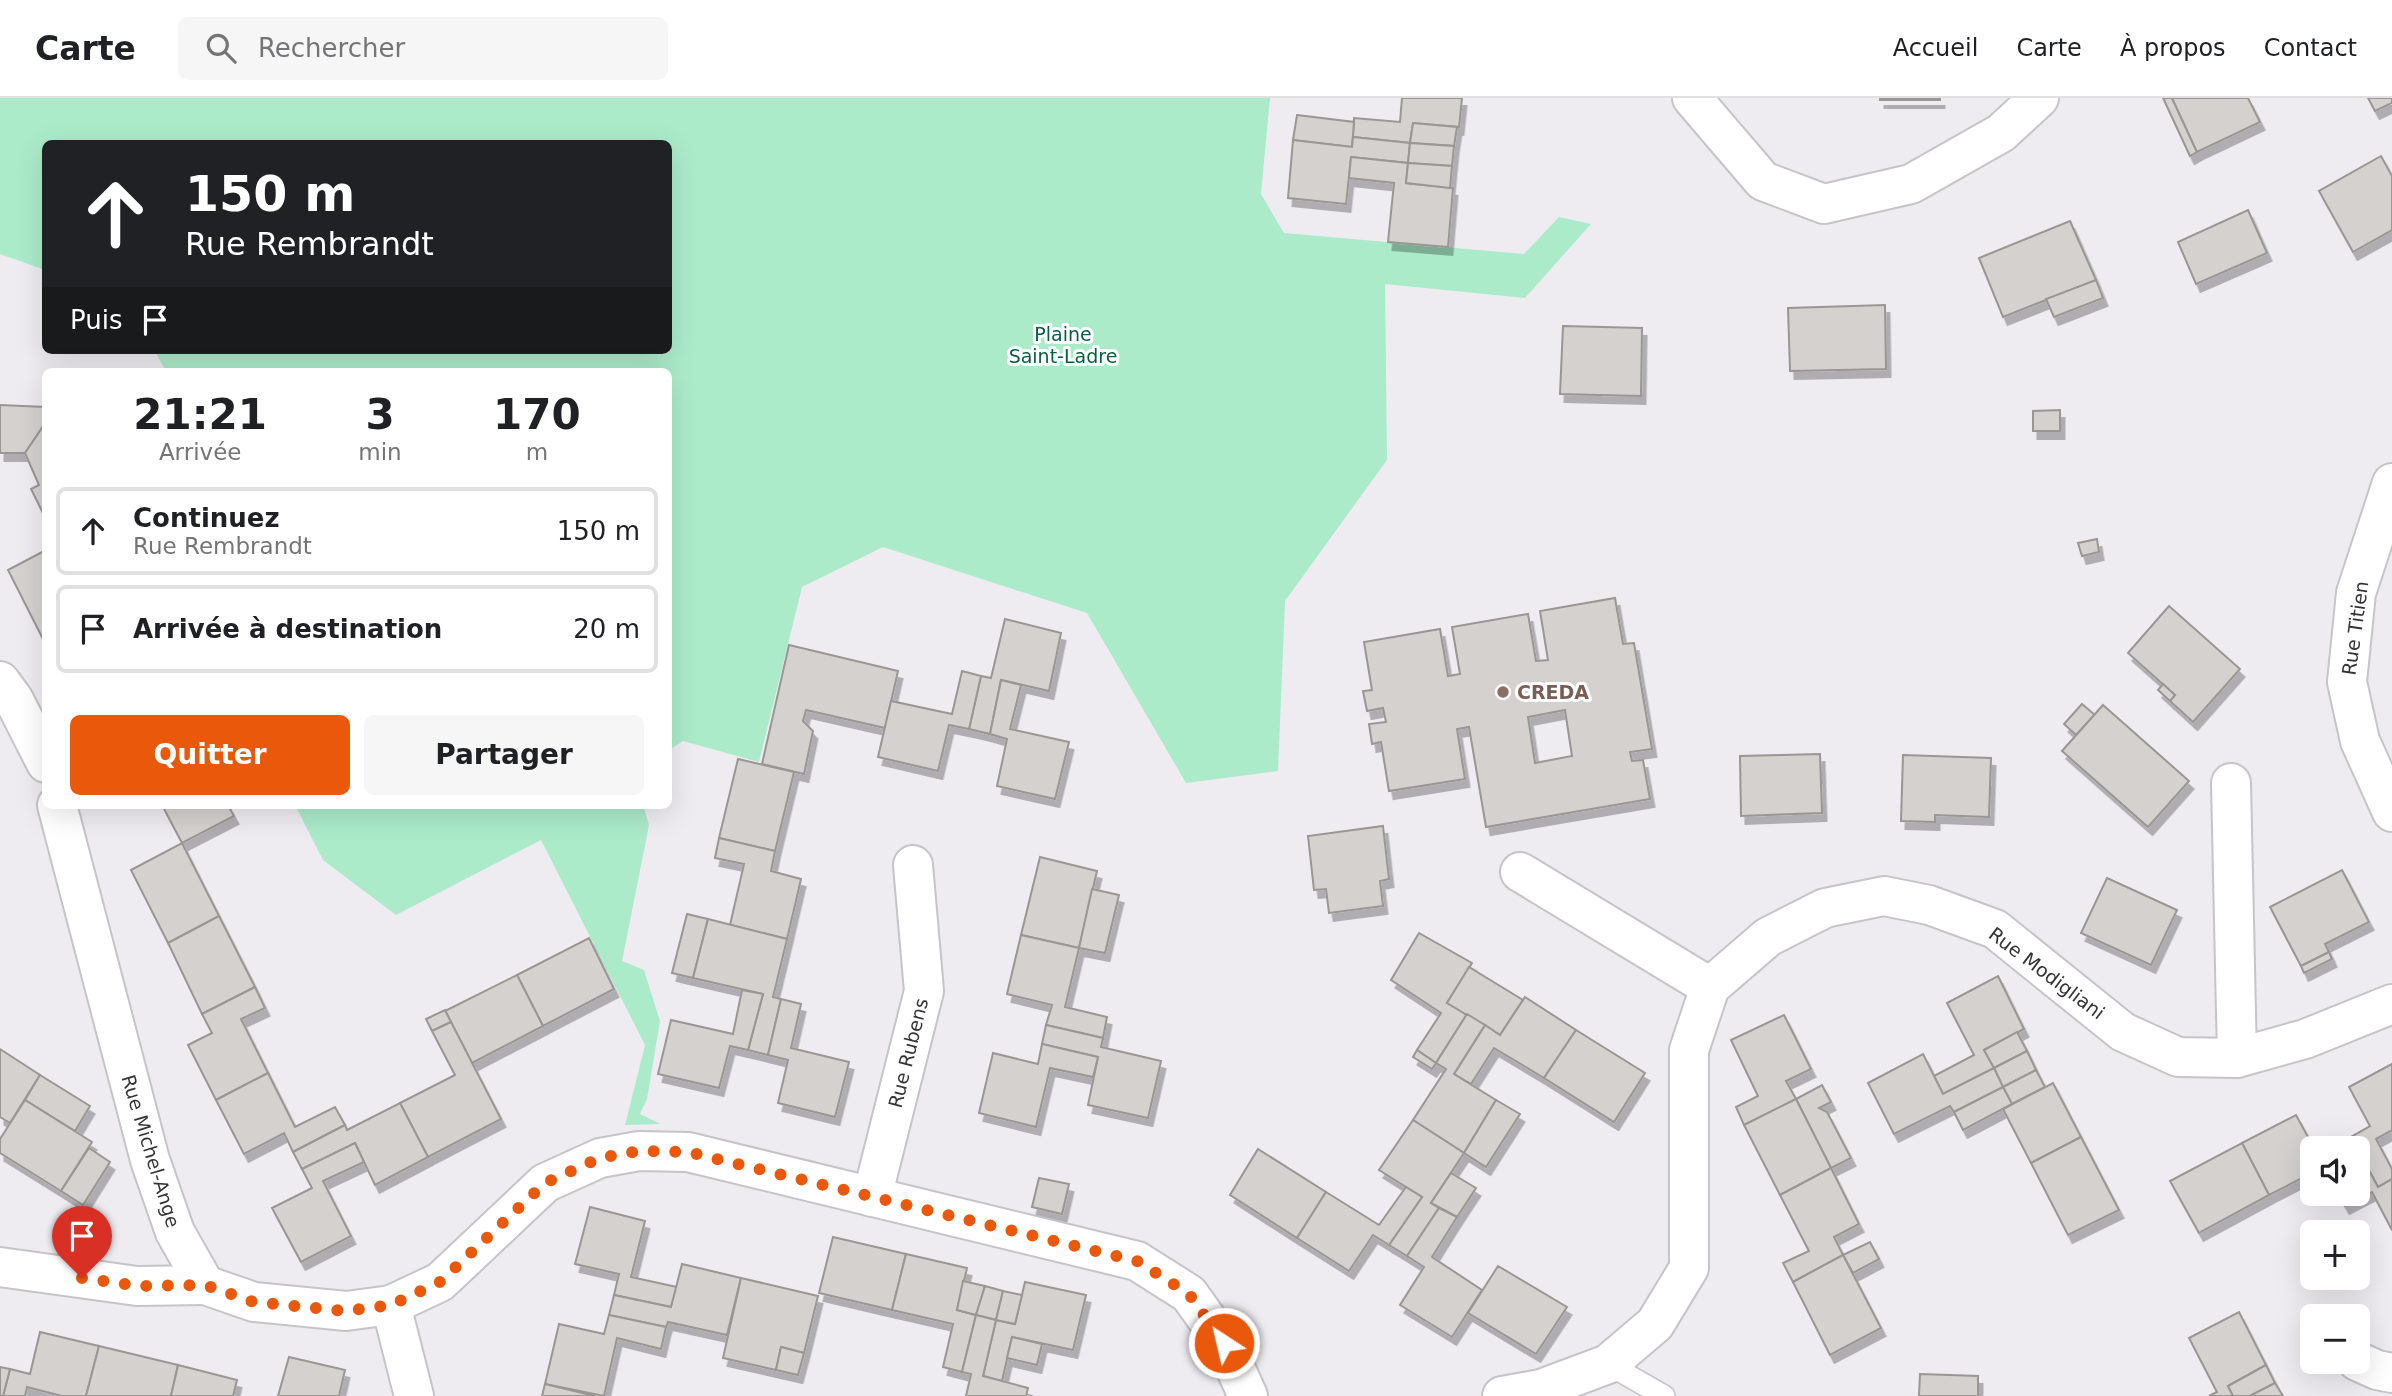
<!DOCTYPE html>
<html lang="fr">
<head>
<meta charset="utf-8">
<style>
  :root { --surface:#fff; --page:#f6f6f6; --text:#202124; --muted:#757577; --line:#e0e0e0; --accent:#ea580c }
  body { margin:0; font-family:"DejaVu Sans",sans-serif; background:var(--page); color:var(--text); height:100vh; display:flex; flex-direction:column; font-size:26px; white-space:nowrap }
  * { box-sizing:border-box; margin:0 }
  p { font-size:23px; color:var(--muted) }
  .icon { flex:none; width:38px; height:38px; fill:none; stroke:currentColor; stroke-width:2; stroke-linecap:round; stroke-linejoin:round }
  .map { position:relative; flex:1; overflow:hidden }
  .sheet { position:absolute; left:42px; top:270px; width:630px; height:441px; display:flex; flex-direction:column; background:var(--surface); border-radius:10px; box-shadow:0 7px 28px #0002 }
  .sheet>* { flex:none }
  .guide { position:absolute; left:42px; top:42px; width:630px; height:214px; border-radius:10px; box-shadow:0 7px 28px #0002; background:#202124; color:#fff; overflow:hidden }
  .fabs { position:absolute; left:2300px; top:1038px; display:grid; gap:14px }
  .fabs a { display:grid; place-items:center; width:70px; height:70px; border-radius:10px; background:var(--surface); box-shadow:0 7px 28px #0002; font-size:35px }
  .pin { position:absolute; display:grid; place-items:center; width:60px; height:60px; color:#fff; margin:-72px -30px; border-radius:50% 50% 50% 0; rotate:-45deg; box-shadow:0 0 7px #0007 }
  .pin .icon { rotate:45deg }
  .me { position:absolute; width:77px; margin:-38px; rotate:325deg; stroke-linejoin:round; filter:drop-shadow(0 0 5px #0008) }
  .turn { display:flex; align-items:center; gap:24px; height:147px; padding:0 28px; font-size:32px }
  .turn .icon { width:91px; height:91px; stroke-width:2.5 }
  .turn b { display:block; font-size:49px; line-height:60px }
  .then { display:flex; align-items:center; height:66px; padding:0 28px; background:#0003; gap:14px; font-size:26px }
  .eta { display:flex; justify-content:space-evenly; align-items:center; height:119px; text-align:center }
  .eta b { font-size:42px; font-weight:700; line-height:49px }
  .primary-button { display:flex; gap:14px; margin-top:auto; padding:14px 28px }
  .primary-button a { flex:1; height:80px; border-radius:10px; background:var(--accent); color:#fff; font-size:28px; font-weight:700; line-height:80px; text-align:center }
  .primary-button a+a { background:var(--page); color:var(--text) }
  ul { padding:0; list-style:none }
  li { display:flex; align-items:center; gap:21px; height:88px; margin:0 14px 10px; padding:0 14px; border:4px solid var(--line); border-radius:10px }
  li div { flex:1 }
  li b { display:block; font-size:26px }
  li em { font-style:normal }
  header { display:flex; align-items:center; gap:42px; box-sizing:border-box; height:98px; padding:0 35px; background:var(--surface); border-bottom:2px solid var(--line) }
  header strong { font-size:33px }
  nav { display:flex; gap:38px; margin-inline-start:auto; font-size:24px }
  .search { width:490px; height:63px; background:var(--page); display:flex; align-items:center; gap:18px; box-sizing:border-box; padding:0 24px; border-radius:10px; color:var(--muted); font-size:26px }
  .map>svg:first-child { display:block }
  .green { fill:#abebca }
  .building { fill:#d4d1ce; stroke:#999693; stroke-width:2; fill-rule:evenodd; filter:url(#shadow) }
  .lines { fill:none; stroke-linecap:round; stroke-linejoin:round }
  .service-casing { stroke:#c5c4c8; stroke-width:24 }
  .minor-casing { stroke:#c5c4c8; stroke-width:42 }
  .service { stroke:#fff; stroke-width:21 }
  .minor { stroke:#fff; stroke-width:38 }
  .route { stroke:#ea580c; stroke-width:12; stroke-dasharray:0 21.6 }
  .education-dot { fill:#8d6e63; stroke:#fff; stroke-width:2.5 }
  .labels { text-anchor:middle; stroke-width:6; stroke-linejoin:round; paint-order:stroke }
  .park-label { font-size:19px; fill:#085e3f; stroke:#fff }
  .street-label { font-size:19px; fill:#343335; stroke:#fff }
  .education-label { font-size:19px; font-weight:bold; fill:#785e54; stroke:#fff; text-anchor:start }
</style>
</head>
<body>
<header>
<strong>Carte</strong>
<div class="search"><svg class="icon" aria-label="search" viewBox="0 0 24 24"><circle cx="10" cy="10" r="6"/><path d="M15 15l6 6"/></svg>Rechercher</div>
<nav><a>Accueil</a><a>Carte</a><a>À propos</a><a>Contact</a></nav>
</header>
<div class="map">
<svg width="2392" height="1298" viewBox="0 0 2392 1298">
  <defs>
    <filter id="shadow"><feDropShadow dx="4.5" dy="8" stdDeviation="0" flood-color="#0004"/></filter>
  </defs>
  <rect width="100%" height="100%" fill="#eeecf1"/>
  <g class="green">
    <polygon points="0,0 1270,0 1261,96 1284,135 1524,156 1559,119 1591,126 1525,200 1385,186 1387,362 1285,503 1278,673 1186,685 1087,515 883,449 802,489 759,664 683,643 669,652 668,273 166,273 154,252 668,252 668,46 46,46 45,172 0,156"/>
    <polygon points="295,707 643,707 649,727 622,863 644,872 660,923 647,1001 640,1016 661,1026 625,1027 645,947 541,742 396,817 323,762"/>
  </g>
  <g class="building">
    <polygon points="1402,0 1462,0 1459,29 1413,25 1410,45 1353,39 1354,20 1400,24"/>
    <rect x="1880" y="0" width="60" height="2"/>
    <polygon points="2163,0 2172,0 2197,54 2190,58"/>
    <polygon points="2172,0 2248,0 2260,24 2197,54"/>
    <polygon points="2368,0 2392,0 2392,5 2375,13"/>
    <polygon points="1297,17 1354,24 1352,49 1293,42"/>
    <polygon points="1413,25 1457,29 1454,48 1410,45"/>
    <polygon points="1353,39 1410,45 1408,65 1351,59 1346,106 1288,100 1293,42 1352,49"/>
    <polygon points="1410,45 1454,48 1452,68 1408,65"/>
    <polygon points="2381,58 2392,78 2392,132 2353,154 2319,93"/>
    <polygon points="1351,59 1408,65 1406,85 1453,90 1448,149 1388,144 1394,85 1349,80"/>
    <polygon points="1408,65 1452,68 1450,90 1406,85"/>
    <polygon points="2248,112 2267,155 2196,186 2178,144"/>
    <polygon points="2070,123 2096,182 2003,219 1979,160"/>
    <polygon points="2096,182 2103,200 2054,219 2046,201"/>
    <polygon points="1885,207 1886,271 1790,273 1788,210"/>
    <polygon points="1563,228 1642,230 1641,298 1560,296"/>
    <polygon points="0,307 46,309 46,324 25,355 0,355"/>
    <polygon points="2060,312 2060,333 2033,333 2033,313"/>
    <polygon points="46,324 46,421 31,391 39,387 25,355"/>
    <polygon points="2097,441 2099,454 2082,458 2078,445"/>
    <polygon points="46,452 46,545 45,545 8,472"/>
    <path d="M 1615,500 L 1623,546 L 1634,545 L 1652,651 L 1630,654 L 1632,663 L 1643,662 L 1650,701 L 1486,729 L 1469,629 L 1457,631 L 1465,681 L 1389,693 L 1381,644 L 1372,646 L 1369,626 L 1386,624 L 1383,610 L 1367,613 L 1363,593 L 1372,592 L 1364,544 L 1440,531 L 1448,578 L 1460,576 L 1452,529 L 1528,516 L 1536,563 L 1548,562 L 1540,513 ZM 1565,612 L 1572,658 L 1535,665 L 1528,619 Z"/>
    <polygon points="2169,508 2240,571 2193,624 2170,603 2175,597 2128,555"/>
    <polygon points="1005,521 1061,535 1049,593 1001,582 990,636 969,631 981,578 991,580"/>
    <polygon points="789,547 898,573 885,630 806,612 803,623 813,633 804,676 762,666"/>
    <polygon points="962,573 981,578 969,631 949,627 938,673 878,659 891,603 952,616"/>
    <polygon points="1001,582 1021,587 1010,631 1069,644 1055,701 997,688 1007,641 990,636"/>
    <polygon points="2163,586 2175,597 2170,603 2158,592"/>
    <polygon points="2082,606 2095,617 2076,637 2064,626"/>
    <polygon points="2103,607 2189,683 2148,729 2062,653"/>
    <polygon points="1820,656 1822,715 1741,718 1740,658"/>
    <polygon points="1903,657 1991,660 1989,719 1935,717 1935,724 1901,723"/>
    <polygon points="738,661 794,674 775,753 719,740"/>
    <polygon points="162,707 228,707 234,718 182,745"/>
    <polygon points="1383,728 1389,781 1380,783 1383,808 1329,815 1326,791 1314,792 1308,738"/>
    <polygon points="719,740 775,753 771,773 801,781 787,841 730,827 744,766 715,760"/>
    <polygon points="182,745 219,818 168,845 131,772"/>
    <polygon points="1040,759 1097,773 1079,850 1021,837"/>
    <polygon points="2342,772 2369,824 2325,846 2329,854 2301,868 2270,809"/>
    <polygon points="2107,780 2177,812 2151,867 2081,835"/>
    <polygon points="1092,791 1119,797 1105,855 1079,850"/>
    <polygon points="687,816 708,821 693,880 672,875"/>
    <polygon points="219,818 255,889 202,916 168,845"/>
    <polygon points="708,821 787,841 773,899 781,901 768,957 748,952 763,896 693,880"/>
    <polygon points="1419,835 1472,865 1447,905 1467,916 1436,965 1417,952 1441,915 1391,882"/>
    <polygon points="1021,837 1079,850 1065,909 1107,919 1103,940 1046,927 1052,907 1007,896"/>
    <polygon points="589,840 614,891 543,928 517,877"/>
    <polygon points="2329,854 2332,861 2304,875 2301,868"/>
    <polygon points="1469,869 1523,902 1500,937 1447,905"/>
    <polygon points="517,877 543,928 472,965 445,913"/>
    <polygon points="1998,878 2024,931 1984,952 1994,970 1943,996 1934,978 1974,957 1947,905"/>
    <polygon points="255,889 265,910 241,921 268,975 216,1002 188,947 212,935 202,916"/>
    <polygon points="742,892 763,896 748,952 730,948 719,990 658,976 671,922 733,936"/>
    <polygon points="1525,899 1576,932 1544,980 1494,950 1471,986 1454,976 1485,927 1500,937"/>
    <polygon points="781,901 801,906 791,950 849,964 835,1019 778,1005 788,962 768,957"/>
    <polygon points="445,912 451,924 432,933 426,921"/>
    <polygon points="1467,916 1485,927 1454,976 1496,1002 1464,1055 1413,1022 1446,971 1436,965"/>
    <polygon points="1784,917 1811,971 1786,983 1796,1001 1744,1027 1736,1009 1758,998 1731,942"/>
    <polygon points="451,924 501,1021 428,1059 400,1005 455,977 432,933"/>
    <polygon points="1046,927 1103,940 1101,949 1161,963 1148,1020 1088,1007 1098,959 1042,946"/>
    <polygon points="1576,932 1645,975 1614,1024 1544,980"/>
    <polygon points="2017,934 2027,953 1994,970 1984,952"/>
    <polygon points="1042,946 1098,959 1093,979 1050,970 1036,1029 979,1015 993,955 1038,966"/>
    <polygon points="0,951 40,977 10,1025 0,1019"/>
    <polygon points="1417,952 1436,965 1432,971 1413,959"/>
    <polygon points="2027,953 2036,972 2003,989 1994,970"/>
    <polygon points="1923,956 1943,996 1994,970 2003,989 1954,1014 1950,1008 1894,1036 1868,985"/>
    <polygon points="2392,966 2392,1032 2376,1041 2392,1071 2392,1081 2378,1089 2351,1039 2370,1028 2349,989"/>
    <polygon points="2036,972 2045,989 2012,1006 2003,989"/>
    <polygon points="268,975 295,1029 335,1009 345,1027 293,1054 284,1035 244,1056 216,1002"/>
    <polygon points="40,977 90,1008 75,1033 25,1002"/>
    <polygon points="2053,985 2081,1039 2031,1065 2003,1011"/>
    <polygon points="1822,987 1831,1004 1819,1010 1827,1014 1851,1060 1831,1070 1796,1001"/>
    <polygon points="2003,989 2012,1006 1963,1032 1954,1014"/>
    <polygon points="1796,1001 1831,1070 1780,1097 1744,1027"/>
    <polygon points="25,1002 92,1044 61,1093 0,1055 0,1041"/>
    <polygon points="1496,1002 1520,1016 1486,1069 1464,1055"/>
    <polygon points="400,1005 428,1059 375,1087 355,1045 302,1071 293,1054 345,1027 347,1032"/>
    <polygon points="2296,1017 2314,1050 2312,1050 2312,1075 2269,1097 2242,1045"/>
    <polygon points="1413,1022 1464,1055 1431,1105 1439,1110 1407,1158 1389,1147 1422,1099 1379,1072"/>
    <polygon points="2081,1039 2119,1112 2068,1137 2031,1065"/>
    <polygon points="2351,1039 2378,1089 2392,1081 2392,1132 2372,1094 2362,1099 2357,1090 2357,1050 2336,1050 2335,1047"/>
    <polygon points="355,1045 364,1064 323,1083 351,1138 301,1164 272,1110 312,1090 302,1071"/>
    <polygon points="2242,1045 2269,1097 2199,1135 2170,1083"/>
    <polygon points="89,1050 110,1064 83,1107 61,1093"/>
    <polygon points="1258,1051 1326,1094 1297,1140 1230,1097"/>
    <polygon points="1831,1070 1859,1126 1834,1139 1843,1157 1793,1184 1783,1165 1809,1153 1780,1097"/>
    <polygon points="1451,1075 1476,1090 1457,1119 1431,1105"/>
    <polygon points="1039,1080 1069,1086 1062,1116 1032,1109"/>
    <polygon points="1406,1089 1422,1099 1389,1147 1373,1137 1349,1173 1297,1140 1326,1094 1379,1127"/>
    <polygon points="2357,1090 2362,1099 2345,1108 2338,1096 2357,1096"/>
    <polygon points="590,1109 645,1123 631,1179 677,1189 671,1209 614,1197 619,1176 575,1166"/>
    <polygon points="1439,1110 1457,1119 1432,1159 1482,1192 1452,1239 1400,1207 1424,1169 1407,1158"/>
    <polygon points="833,1139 906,1156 892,1212 819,1195"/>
    <polygon points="1870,1144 1879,1161 1853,1175 1843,1157"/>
    <polygon points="906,1156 967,1170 957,1212 976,1217 962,1274 943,1269 953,1226 892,1212"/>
    <polygon points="1843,1157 1881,1230 1830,1257 1793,1184"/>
    <polygon points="682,1166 741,1180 727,1237 668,1224 666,1229 609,1217 614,1197 671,1209"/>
    <polygon points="1498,1168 1567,1209 1536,1256 1468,1215"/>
    <polygon points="741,1180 818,1198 804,1255 781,1249 776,1272 723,1260"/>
    <polygon points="963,1183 985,1188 976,1217 957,1212"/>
    <polygon points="1025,1184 1086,1197 1073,1252 1012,1239 1002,1283 983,1278 996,1222 1015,1226"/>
    <polygon points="985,1188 1003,1193 996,1222 976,1217"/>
    <polygon points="1003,1193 1022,1197 1015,1226 996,1222"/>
    <polygon points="2239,1214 2266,1267 2228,1288 2233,1298 2209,1298 2217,1294 2189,1240"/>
    <polygon points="609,1217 666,1229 661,1251 617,1240 604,1298 545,1286 559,1226 604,1236"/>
    <polygon points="976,1217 996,1222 983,1278 1028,1290 1026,1298 966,1298 971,1276 962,1274"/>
    <polygon points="40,1234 99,1248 86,1298 62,1298 27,1289 25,1298 3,1298 10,1271 30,1276"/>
    <polygon points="1012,1239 1042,1246 1037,1267 1007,1260"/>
    <polygon points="99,1248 178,1267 171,1298 86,1298"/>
    <polygon points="781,1249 804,1255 798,1277 776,1272"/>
    <polygon points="289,1259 345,1272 339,1298 278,1298"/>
    <polygon points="178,1267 237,1282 233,1298 171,1298"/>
    <polygon points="2266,1267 2275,1285 2250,1298 2233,1298 2228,1288"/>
    <polygon points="0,1269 10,1271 3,1298 0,1298"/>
    <polygon points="1920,1276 1978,1278 1978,1298 1919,1298"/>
    <polygon points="2275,1285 2283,1298 2250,1298"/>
    <polygon points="545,1286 595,1298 542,1298"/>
  </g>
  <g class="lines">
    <g class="service-casing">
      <polyline id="service" points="1608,1266 1664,1298"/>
    </g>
    <g class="minor-casing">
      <g id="minor">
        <polyline points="1692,0 1763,83 1824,106 1911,86 2001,35 2039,0"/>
        <polyline points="2392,385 2356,495 2347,584 2360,643 2392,714"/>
        <polyline points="0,583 14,602 46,665"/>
        <polyline points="2231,685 2237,960"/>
        <polyline points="57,707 150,1062 175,1134 205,1187 254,1204 346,1213 391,1207 440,1184 545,1085 600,1060 639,1053 688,1054 1137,1163 1189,1196 1224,1245 1248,1298"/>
        <polyline points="1520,774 1710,889"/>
        <polyline points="872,1099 924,893 913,767"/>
        <polyline points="0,1169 137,1188 205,1187"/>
        <polyline points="391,1207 414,1298"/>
        <polyline points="2357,1263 2377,1272 2392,1275"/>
        <polyline points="1502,1298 1541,1291 1608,1266 1655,1226 1689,1170 1689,952 1710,889 1768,839 1825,810 1884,798 1929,807 1995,831 2123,934 2178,959 2237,960 2305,941 2392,906"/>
      </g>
    </g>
    <use href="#service" class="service"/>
    <use href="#minor" class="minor"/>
  </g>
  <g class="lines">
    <polyline class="route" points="82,1180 138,1188 205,1187 254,1204 346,1213 391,1207 440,1184 545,1085 600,1060 639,1053 688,1054 1137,1163 1189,1196 1224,1245"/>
  </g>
  <circle class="education-dot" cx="1503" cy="594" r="7"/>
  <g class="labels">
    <g class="park-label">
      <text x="1063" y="243">Plaine<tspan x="1063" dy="22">Saint-Ladre</tspan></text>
    </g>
    <g class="street-label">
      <text transform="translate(2355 530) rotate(-82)" y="7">Rue Titien</text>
      <text transform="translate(2047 875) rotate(37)" y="7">Rue Modigliani</text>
      <text transform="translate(908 955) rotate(-76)" y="7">Rue Rubens</text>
      <text transform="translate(151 1053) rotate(73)" y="7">Rue Michel-Ange</text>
    </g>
    <g class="education-label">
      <text x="1517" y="601">CREDA</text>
    </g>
  </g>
</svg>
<div class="fabs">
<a><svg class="icon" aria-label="sound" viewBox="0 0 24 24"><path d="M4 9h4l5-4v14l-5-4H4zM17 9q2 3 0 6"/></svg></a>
<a>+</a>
<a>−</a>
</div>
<div class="pin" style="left:82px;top:1180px;background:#d93025"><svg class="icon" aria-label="arrive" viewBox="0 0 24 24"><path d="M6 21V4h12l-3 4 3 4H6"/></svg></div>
<svg class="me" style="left:1224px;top:1245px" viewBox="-20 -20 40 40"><circle r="17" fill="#ea580c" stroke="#fff" stroke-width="3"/><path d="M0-11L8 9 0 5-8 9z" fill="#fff"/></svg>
<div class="guide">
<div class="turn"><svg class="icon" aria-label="ahead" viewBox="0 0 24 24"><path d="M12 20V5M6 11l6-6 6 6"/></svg><div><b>150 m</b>Rue Rembrandt</div></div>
<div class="then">Puis<svg class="icon" aria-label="arrive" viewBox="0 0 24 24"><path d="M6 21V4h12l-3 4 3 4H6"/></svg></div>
</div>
<section class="sheet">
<div class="eta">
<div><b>21:21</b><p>Arrivée</p></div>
<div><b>3</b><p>min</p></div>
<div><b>170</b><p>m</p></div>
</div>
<ul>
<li><svg class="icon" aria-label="ahead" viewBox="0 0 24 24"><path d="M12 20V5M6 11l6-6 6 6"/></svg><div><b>Continuez</b><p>Rue Rembrandt</p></div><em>150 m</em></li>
<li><svg class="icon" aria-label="arrive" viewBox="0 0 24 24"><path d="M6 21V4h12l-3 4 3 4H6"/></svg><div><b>Arrivée à destination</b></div><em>20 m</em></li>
</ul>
<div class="primary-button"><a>Quitter</a><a>Partager</a></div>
</section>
</div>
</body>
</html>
